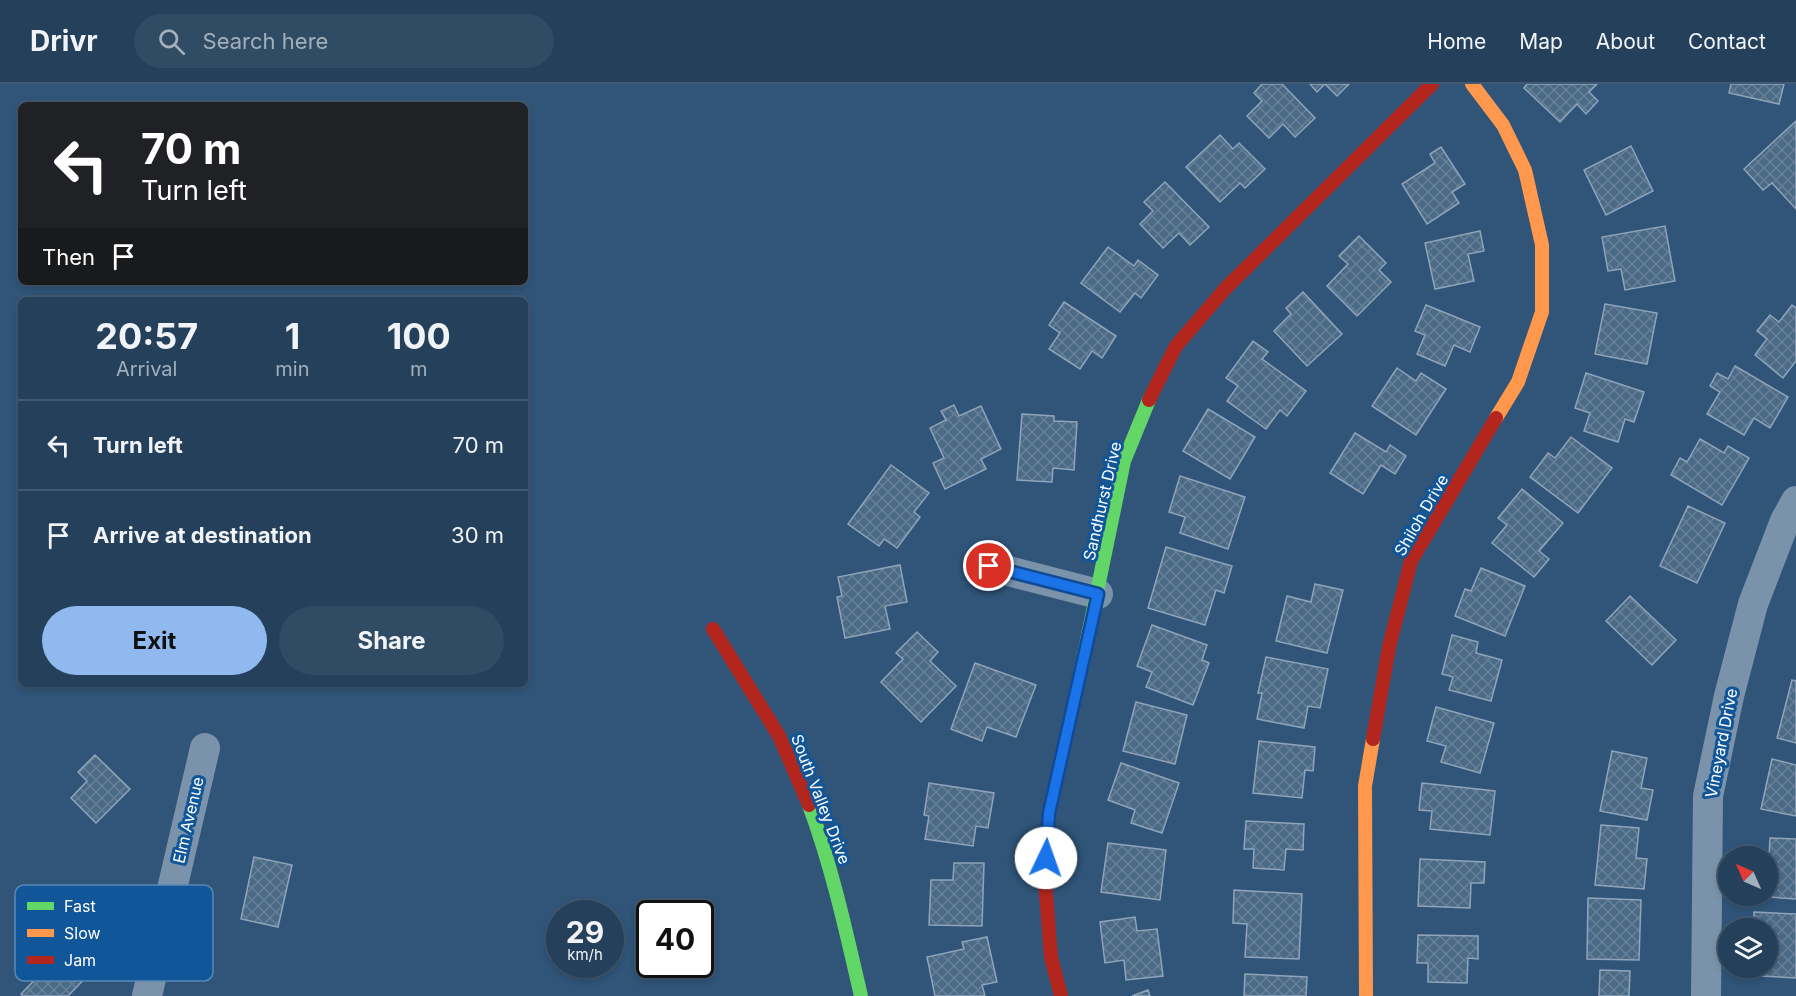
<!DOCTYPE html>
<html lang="en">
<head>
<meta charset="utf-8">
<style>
  :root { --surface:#24405b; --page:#304b64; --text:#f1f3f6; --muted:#a3afbb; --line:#415971; --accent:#90b9f0 }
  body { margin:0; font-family:Inter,sans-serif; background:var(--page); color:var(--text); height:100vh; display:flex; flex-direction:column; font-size:22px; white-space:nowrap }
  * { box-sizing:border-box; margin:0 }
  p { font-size:20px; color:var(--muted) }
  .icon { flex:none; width:33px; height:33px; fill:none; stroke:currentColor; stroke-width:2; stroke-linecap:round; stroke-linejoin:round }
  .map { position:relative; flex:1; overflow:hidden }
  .details { position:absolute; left:18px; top:213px; width:510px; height:390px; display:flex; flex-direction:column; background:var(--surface); border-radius:9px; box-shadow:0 3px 9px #0003,0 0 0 2px var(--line) }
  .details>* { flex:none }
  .top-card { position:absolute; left:18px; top:18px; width:510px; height:183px; border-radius:9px; box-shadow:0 3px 9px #0003,0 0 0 2px var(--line); background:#202124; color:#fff; overflow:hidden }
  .needle { width:39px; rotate:315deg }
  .controls { position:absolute; left:1718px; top:762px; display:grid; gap:12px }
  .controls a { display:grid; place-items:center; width:60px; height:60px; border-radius:50%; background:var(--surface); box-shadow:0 3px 9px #0003,0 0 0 2px var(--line); font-size:30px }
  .speed { position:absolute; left:546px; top:816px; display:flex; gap:12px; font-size:30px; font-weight:700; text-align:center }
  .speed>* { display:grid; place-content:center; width:78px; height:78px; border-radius:50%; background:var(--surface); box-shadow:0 3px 9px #0003,0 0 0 2px var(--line); line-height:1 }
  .speed small { font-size:15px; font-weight:400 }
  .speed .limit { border:3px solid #111; border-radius:9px; background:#fff; color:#111 }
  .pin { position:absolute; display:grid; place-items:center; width:51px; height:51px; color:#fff; margin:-26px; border:3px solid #fff; border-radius:50%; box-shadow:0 2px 6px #0007 }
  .me { position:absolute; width:66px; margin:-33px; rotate:3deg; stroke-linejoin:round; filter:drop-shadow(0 0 4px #0008) }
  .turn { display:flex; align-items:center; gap:21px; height:126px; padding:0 24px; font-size:27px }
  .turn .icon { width:78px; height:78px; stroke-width:2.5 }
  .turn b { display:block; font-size:42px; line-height:51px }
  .then { display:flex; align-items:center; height:57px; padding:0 24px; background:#0003; gap:12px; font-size:22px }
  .eta { display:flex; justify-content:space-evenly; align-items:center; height:102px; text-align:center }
  .eta b { font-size:36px; font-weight:700; line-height:42px }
  .cta { display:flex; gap:12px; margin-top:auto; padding:12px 24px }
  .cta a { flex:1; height:69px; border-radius:36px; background:var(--accent); color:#111; font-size:24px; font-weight:700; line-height:69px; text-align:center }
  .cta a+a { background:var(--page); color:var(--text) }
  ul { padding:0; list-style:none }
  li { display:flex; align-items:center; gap:18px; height:90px; padding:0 24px; border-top:2px solid var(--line) }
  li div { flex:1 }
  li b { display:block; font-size:22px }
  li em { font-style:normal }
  header { display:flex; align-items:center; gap:36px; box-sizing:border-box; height:84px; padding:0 30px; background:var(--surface); border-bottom:2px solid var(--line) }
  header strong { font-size:28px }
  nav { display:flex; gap:33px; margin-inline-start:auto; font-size:21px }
  .search { width:420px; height:54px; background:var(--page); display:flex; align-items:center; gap:15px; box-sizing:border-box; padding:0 21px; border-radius:33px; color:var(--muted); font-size:22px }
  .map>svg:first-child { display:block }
  .building { fill:url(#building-cross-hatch); stroke:#8fa4b9; stroke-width:1.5 }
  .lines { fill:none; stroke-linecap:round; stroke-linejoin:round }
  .street { stroke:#7a93ab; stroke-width:30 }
  .fast { stroke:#63d668; stroke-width:14 }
  .slow { stroke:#ff974d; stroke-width:14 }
  .jam { stroke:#b3261e; stroke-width:14 }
  .route-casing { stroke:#114b97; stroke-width:15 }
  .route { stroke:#1a73e8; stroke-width:10 }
  .labels { text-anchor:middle; stroke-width:6; stroke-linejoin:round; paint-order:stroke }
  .street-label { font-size:16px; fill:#fff; stroke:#115698 }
  .key { fill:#115698; stroke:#5889b7; stroke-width:1.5 }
  .key-label { font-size:16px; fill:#fff }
</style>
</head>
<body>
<header>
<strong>Drivr</strong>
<div class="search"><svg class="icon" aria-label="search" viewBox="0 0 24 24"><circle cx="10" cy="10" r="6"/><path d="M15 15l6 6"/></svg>Search here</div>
<nav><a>Home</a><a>Map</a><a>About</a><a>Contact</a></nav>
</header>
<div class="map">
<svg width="1796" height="912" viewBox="0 0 1796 912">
  <defs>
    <pattern id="building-cross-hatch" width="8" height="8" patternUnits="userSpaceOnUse" patternTransform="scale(1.5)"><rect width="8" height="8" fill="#4b6a86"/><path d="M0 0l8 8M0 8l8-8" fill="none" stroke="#668098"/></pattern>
  </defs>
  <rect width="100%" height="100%" fill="#305579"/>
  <g class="building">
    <polygon points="1262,0 1282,0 1315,34 1295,53 1283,40 1269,54 1247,32 1262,17 1254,9"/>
    <polygon points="1310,0 1349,0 1337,12 1325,0 1317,8"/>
    <polygon points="1527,0 1597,0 1589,8 1598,17 1586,30 1577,20 1560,38 1524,4"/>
    <polygon points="1731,0 1784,0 1779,20 1729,9"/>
    <polygon points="1796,37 1796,125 1772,99 1763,106 1744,85"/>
    <polygon points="1220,51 1233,65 1239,59 1265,85 1245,104 1240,99 1220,118 1186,83"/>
    <polygon points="1631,62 1653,107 1606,131 1584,86"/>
    <polygon points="1441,63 1465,100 1452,108 1459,119 1427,140 1402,100 1435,79 1430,70"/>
    <polygon points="1165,98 1209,143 1190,161 1179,149 1163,164 1140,140 1153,127 1144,118"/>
    <polygon points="1665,142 1675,197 1625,206 1621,185 1608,187 1602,153"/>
    <polygon points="1480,147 1484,167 1468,170 1474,197 1435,205 1425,159"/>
    <polygon points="1359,152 1386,179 1379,186 1391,198 1357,232 1327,202 1348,180 1339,172"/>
    <polygon points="1108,163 1134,182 1138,176 1158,191 1141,214 1135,209 1120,228 1081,199"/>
    <polygon points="1303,208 1342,250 1307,282 1274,247 1291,230 1286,224"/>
    <polygon points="1064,218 1116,252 1102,274 1092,267 1080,285 1049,265 1060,249 1049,241"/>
    <polygon points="1605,220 1657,229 1647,280 1595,270"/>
    <polygon points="1426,221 1480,243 1470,268 1454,261 1445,282 1417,270 1425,251 1415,247"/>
    <polygon points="1792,221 1796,224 1796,277 1783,294 1755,271 1767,255 1757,247 1770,231 1779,238"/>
    <polygon points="1253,257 1268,268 1262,275 1306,307 1287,332 1280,326 1266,345 1227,317 1238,302 1226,294"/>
    <polygon points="1735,282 1788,313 1770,344 1754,334 1744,351 1707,330 1720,308 1710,302 1717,289 1728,295"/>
    <polygon points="1397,284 1416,297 1421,289 1446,305 1416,351 1372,322"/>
    <polygon points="1586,289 1644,308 1634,338 1625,335 1618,358 1584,347 1590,329 1575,324"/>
    <polygon points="954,321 959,332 981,322 1001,365 981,375 986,385 945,405 933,379 944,374 930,344 946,336 941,327"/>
    <polygon points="1208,325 1255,353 1230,395 1183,367"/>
    <polygon points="1022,330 1054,332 1054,337 1077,338 1074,386 1053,384 1052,398 1017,396"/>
    <polygon points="1355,349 1386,368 1390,361 1406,372 1395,390 1381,381 1363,410 1330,389"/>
    <polygon points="1571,353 1612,384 1578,429 1530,393 1548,369 1555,374"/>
    <polygon points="1700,355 1724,369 1728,362 1749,374 1722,421 1671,391 1680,374 1687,378"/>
    <polygon points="891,381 929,409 914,428 920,433 897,464 884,455 879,462 848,440"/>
    <polygon points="1180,392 1245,413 1228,465 1180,449 1185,433 1169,428"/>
    <polygon points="1522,405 1563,439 1539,467 1549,475 1534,493 1492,459 1507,441 1498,434"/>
    <polygon points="1688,422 1725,439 1697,499 1660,482"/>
    <polygon points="1166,463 1232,482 1224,509 1216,506 1205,541 1148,524"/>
    <polygon points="900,481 907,518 885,522 890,545 845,554 837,513 842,512 838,493"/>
    <polygon points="1481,484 1525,502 1505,552 1455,532 1465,505 1471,507"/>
    <polygon points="1315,500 1343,506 1327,569 1276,557 1287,512 1311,518"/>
    <polygon points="1630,512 1676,556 1652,581 1606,537"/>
    <polygon points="1152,541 1207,561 1202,576 1209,579 1193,621 1146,603 1152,588 1137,582"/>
    <polygon points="917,548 938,568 930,577 956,602 921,638 881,598 903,575 896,569"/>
    <polygon points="1452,551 1478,558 1476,569 1502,576 1491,617 1449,606 1453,593 1442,590"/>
    <polygon points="1266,573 1328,585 1320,624 1308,622 1304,644 1257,635 1262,609 1258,609"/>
    <polygon points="975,579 1036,601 1016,653 987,643 982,657 951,645"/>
    <polygon points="1792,596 1796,597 1796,659 1777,654"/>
    <polygon points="1136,618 1187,631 1175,680 1123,667"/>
    <polygon points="1436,623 1494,639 1480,689 1441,678 1446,662 1427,657"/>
    <polygon points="1259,657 1315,663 1313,687 1305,686 1302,714 1253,709"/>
    <polygon points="1612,667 1647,674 1641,704 1653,706 1647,736 1600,727"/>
    <polygon points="95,671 130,705 96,739 71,714 87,697 78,688"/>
    <polygon points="1772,675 1796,681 1796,732 1761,725"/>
    <polygon points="1121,679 1179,699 1162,749 1131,739 1135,726 1108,716"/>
    <polygon points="929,699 994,709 988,744 976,742 973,762 925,755 929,732 924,731"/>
    <polygon points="1422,699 1495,707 1490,751 1430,745 1432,727 1419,726"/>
    <polygon points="1246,737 1304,740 1303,766 1286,765 1284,786 1253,784 1254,765 1244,765"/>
    <polygon points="1601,741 1639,744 1636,774 1647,775 1644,805 1595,801"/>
    <polygon points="1770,754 1796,755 1796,815 1754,812 1767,812"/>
    <polygon points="1108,759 1166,766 1160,816 1101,808"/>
    <polygon points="254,773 292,781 278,843 241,835"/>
    <polygon points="1420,775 1485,778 1484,799 1471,799 1470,824 1418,822"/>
    <polygon points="954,779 984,779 982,842 929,841 931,796 953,796"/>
    <polygon points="1234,806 1302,810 1299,875 1245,873 1247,840 1233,839"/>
    <polygon points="1588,814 1641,816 1639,876 1587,875"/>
    <polygon points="1754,828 1796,830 1796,894 1761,892 1761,884 1767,884 1767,844 1753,844"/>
    <polygon points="1135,833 1137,847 1157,845 1163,892 1126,896 1124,876 1105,879 1100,838"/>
    <polygon points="49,849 90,889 68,912 23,912 21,910 50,880 35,864"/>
    <polygon points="1418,851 1478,852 1478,875 1468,874 1467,899 1428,898 1428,879 1417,879"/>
    <polygon points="987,853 997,898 982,901 985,912 935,912 927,873 964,865 962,858"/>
    <polygon points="1600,886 1630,887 1629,912 1599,912"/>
    <polygon points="1245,890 1307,893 1306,912 1244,912"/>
    <polygon points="1148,906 1150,912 1132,912"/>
  </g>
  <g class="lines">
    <g class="street">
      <polyline points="989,482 1098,510"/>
      <polyline points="147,912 205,664"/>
      <polyline points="1706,912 1708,712 1729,612 1753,520 1785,437 1796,417"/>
    </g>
    <g class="fast">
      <polyline points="1079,595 1124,377 1149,316"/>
      <path d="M 809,721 C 832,783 846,847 861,912"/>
    </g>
    <g class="slow">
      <polyline points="1472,0 1503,41 1525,86 1542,161 1542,228 1518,298 1496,334"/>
      <polyline points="1366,912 1365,702 1373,655"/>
    </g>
    <g class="jam">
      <polyline points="1149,316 1176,262 1225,205 1432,0"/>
      <polyline points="713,545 779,652 809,721"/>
      <polyline points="1373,655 1389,563 1411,477 1496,334"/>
      <polyline points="1061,912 1051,873 1045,797 1049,729 1079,595"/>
    </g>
  </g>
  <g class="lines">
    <g class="route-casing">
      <polyline id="route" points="989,482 1098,510 1049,729 1046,774"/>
    </g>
    <use href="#route" class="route"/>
  </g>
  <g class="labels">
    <g class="street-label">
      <text transform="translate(1102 417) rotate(-77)" y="6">Sandhurst Drive</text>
      <text transform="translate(1421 431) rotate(-60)" y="6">Shiloh Drive</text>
      <text transform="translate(1721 659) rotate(-79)" y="6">Vineyard Drive</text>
      <text transform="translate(821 715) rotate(69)" y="6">South Valley Drive</text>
      <text transform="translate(188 736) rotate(-77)" y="6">Elm Avenue</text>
    </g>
  </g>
  <rect x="15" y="801" width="198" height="96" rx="9" class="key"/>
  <rect x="27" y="818" width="27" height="8" fill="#63d668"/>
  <rect x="27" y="845" width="27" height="8" fill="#ff974d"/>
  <rect x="27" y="872" width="27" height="8" fill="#b3261e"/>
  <g class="key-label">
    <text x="64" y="828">Fast</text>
    <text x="64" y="855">Slow</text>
    <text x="64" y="882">Jam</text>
  </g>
</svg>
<div class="controls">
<a><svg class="needle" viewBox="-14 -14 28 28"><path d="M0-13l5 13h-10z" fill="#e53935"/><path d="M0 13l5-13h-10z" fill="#a3afbb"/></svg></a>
<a><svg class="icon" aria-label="layers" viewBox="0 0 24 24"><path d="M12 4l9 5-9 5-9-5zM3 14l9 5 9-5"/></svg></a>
</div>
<div class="speed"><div>29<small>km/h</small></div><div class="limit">40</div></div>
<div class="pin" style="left:989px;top:482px;background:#d93025"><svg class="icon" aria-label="arrive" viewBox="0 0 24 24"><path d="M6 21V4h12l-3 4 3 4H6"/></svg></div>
<svg class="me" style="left:1046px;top:774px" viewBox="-20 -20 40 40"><circle r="19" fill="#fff"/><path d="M0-13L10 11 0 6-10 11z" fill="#1a73e8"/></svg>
<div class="top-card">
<div class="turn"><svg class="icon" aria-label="left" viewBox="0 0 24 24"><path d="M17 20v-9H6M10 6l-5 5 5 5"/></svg><div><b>70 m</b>Turn left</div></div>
<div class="then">Then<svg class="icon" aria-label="arrive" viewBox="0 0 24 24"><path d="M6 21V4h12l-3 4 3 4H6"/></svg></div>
</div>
<section class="details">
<div class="eta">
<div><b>20:57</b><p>Arrival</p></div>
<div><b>1</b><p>min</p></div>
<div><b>100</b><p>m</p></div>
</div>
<ul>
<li><svg class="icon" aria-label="left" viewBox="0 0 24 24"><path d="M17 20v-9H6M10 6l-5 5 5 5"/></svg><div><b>Turn left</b></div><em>70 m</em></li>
<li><svg class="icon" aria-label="arrive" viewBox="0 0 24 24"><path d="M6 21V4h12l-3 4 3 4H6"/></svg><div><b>Arrive at destination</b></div><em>30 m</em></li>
</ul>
<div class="cta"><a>Exit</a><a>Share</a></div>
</section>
</div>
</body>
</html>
